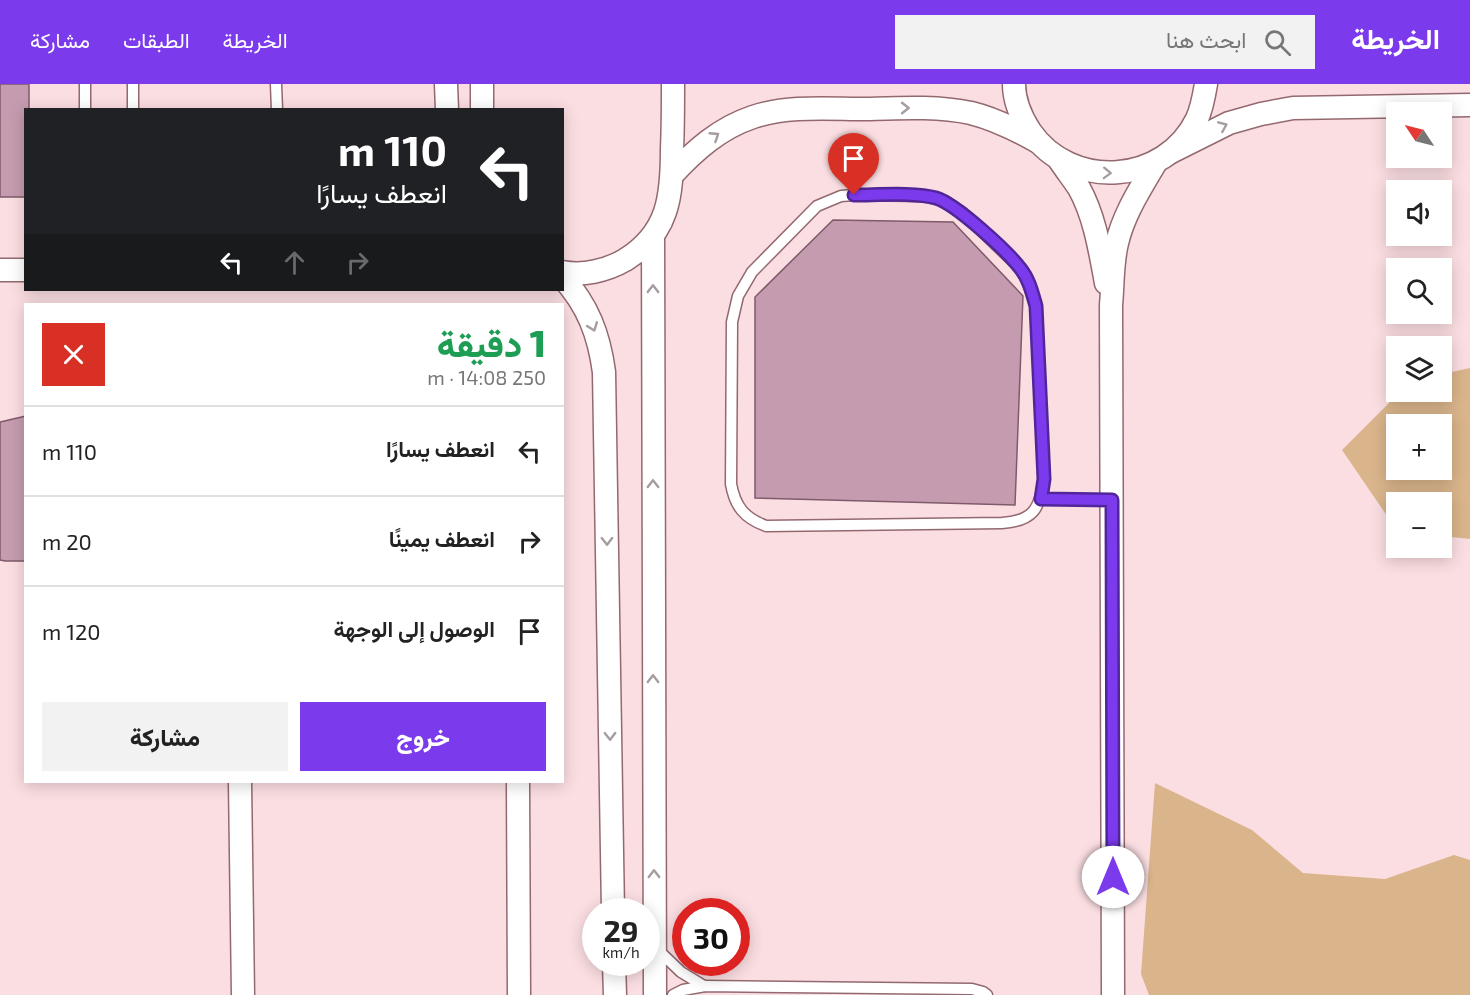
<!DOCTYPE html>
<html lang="ar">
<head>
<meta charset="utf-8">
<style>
  :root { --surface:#fff; --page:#f2f2f2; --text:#222; --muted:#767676; --line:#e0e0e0; --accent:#7c3aed }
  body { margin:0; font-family:"Exo 2",Vazirmatn,sans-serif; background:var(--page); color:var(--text); direction:rtl; height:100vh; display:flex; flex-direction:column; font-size:22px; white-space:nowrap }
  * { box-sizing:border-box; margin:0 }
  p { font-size:20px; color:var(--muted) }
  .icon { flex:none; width:33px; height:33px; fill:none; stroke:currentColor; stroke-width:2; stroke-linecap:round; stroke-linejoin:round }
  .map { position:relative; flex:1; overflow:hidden; direction:ltr }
  .panel { position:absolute; left:24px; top:219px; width:540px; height:480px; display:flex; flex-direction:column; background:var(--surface); border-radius:0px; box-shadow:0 3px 15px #0003; direction:rtl }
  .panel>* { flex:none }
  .banner { position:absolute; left:24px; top:24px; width:540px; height:183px; border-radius:0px; box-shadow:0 3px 15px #0003; direction:rtl; background:#202124; color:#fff; overflow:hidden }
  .needle { width:39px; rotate:305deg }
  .buttons { position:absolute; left:1386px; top:18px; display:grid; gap:12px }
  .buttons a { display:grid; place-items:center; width:66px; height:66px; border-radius:0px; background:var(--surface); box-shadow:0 3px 15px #0003; font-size:30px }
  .speed { position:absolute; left:582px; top:814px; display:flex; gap:12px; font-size:30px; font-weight:700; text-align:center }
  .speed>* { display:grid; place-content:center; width:78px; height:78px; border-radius:50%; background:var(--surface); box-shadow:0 3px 15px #0003; line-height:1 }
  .speed small { font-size:15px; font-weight:400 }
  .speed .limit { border:9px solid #d22; background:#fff; color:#111 }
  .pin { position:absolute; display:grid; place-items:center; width:51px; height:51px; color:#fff; margin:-62px -26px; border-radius:50% 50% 50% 0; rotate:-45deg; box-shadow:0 0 6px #0007 }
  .pin .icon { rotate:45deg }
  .me { position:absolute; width:66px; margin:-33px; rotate:0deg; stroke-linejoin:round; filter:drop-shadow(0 0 4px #0008) }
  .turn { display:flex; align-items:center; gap:21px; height:126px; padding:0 18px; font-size:27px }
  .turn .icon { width:78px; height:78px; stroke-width:2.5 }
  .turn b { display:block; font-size:42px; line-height:51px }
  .lanes { display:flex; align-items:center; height:57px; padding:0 18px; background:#0003; justify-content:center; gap:30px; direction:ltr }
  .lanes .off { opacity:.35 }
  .round { display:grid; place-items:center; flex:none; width:63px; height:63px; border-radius:0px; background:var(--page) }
  .headline { display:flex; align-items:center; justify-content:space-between; height:102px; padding:0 18px }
  h1 { font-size:36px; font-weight:800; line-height:45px; color:#1e9e55 }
  .button { display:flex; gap:12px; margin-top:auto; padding:12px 18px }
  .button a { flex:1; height:69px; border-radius:0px; background:var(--accent); color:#fff; font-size:24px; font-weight:800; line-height:69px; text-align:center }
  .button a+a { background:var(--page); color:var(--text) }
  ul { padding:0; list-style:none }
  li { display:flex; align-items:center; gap:18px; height:90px; padding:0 18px; border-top:2px solid var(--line) }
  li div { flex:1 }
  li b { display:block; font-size:22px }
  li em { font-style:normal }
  header { display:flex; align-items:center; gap:36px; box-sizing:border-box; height:84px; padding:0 30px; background:var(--accent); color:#fff }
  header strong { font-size:28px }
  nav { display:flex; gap:33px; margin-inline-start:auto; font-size:21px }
  .search { width:420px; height:54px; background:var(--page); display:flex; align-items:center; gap:15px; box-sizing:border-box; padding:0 21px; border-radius:0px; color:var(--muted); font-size:22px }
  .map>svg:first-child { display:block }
  .green { fill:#dab58c; fill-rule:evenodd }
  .building { fill:#c59caf; stroke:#7f5a6b; stroke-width:1.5 }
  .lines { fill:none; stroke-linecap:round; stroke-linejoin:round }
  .service-casing { stroke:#93696f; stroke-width:13 }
  .minor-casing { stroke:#93696f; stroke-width:25 }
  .service { stroke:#fff; stroke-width:10 }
  .minor { stroke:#fff; stroke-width:22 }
  .oneway { stroke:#a59d9f }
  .route-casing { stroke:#51269a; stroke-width:15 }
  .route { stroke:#7c3aed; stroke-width:10 }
</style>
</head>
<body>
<header>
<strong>الخريطة</strong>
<div class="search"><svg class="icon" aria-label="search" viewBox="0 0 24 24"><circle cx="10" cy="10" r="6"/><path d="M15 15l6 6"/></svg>ابحث هنا</div>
<nav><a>الخريطة</a><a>الطبقات</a><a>مشاركة</a></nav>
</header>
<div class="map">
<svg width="1470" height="911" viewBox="0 0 1470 911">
  <rect width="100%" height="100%" fill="#fbdee2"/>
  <g class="green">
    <path d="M 1470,284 L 1470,455 L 1442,452 L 1442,418 L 1396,418 L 1396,445 L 1342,366 L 1400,308 L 1442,308 L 1442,290 ZM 1396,340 L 1442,340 L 1442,386 L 1396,386 Z"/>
    <polygon points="1155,699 1252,746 1303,789 1385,795 1454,771 1470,776 1470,911 1149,911 1141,890"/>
  </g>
  <g class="building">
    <polygon points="0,0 29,0 29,26 26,26 26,113 0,113"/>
    <polygon points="833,136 953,138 1023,212 1015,421 755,414 755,213"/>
    <polygon points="26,332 26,477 5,477 0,476 0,338"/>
  </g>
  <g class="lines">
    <g class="service-casing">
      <g id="service">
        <polyline points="85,0 85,26"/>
        <polyline points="133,0 133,26"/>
        <polyline points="276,0 277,26"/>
        <path d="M 854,111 L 924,112 L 945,117 L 963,129 L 1020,184 L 1027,196 L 1036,222 L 1044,395 C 1040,425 1033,437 1002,439 L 766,442 C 744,434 735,422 731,400 L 732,238 L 738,212 L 752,188 L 817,122 L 841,112 Z"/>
        <polyline points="1041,415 1111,416"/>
        <polyline points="658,866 681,888 704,902"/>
        <polyline points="673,911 683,906 705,902 972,905 983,908 987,911"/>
      </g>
    </g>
    <g class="minor-casing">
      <g id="minor">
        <polyline points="446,0 447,26"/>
        <polyline points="482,0 482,26"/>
        <path d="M 1014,0 C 1014,17 1021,33 1030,47 C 1071,107 1165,101 1197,35 C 1202,24 1204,12 1206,0"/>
        <polyline points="1171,68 1229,39 1261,30 1293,24 1470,21"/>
        <path d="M 1060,77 C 1066,86 1073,95 1079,104 C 1095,133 1100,167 1106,199"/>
        <path d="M 672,91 C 695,66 720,44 753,33 C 789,21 829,25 866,25 C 901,24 937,22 971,29 C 995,35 1017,46 1038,58"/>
        <polyline points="653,152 655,911"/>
        <polyline points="0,186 26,186"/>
        <path d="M 562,188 C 583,192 606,187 625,176 C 669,149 672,112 672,65 C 673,43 673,22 673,0"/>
        <path d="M 562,193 C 588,221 599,251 604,288 L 613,828"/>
        <polyline points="240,698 243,911"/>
        <polyline points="518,698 519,911"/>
        <polyline points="614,879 615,911"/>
        <path d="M 1113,911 L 1111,221 C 1113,201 1112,179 1117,159 C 1124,129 1141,104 1156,78"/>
      </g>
    </g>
    <use href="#service" class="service"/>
    <use href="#minor" class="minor"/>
  </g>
  <defs><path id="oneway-chevron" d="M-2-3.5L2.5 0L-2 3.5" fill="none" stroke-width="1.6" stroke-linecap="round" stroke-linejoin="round" transform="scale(1.5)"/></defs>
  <g class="oneway">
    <use href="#oneway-chevron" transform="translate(905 24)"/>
    <use href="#oneway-chevron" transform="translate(1223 42) rotate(-23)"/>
    <use href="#oneway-chevron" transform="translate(715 52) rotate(-33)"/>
    <use href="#oneway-chevron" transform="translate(1107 89) rotate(2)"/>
    <use href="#oneway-chevron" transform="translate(653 205) rotate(-90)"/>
    <use href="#oneway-chevron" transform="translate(593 243) rotate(69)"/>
    <use href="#oneway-chevron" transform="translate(653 400) rotate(-90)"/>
    <use href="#oneway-chevron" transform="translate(607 457) rotate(89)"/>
    <use href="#oneway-chevron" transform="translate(653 595) rotate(-90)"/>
    <use href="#oneway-chevron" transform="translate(610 652) rotate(89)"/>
    <use href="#oneway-chevron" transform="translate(654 790) rotate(-90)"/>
  </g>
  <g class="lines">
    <g class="route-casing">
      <path id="route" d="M 854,111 C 877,111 915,108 936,114 C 956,120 1007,167 1020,184 C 1029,195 1032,208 1036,222 L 1044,395 L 1041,415 L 1112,416 L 1113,793"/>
    </g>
    <use href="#route" class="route"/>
  </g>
</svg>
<div class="buttons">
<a><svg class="needle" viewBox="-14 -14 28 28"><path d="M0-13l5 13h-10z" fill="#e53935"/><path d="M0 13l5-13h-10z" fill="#767676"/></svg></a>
<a><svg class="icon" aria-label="sound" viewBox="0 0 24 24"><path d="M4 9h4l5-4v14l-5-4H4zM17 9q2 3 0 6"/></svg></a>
<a><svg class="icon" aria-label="search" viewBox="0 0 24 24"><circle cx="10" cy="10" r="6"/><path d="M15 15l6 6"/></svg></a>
<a><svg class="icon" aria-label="layers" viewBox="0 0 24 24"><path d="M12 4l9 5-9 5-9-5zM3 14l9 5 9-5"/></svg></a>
<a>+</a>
<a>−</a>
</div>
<div class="speed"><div>29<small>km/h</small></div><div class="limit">30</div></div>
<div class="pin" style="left:854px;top:111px;background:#d93025"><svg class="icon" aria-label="arrive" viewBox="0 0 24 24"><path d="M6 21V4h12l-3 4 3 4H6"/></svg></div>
<svg class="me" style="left:1113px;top:793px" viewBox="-20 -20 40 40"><circle r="19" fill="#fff"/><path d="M0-13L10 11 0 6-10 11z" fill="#7c3aed"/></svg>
<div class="banner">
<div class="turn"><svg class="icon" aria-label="left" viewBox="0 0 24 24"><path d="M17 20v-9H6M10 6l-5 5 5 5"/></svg><div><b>110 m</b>انعطف يسارًا</div></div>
<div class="lanes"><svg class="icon" aria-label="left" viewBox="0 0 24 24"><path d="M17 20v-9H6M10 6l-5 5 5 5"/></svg><svg class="icon off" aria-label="ahead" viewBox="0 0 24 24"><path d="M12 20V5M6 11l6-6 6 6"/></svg><svg class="icon off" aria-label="right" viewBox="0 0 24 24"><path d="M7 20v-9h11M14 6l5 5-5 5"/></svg></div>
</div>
<section class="panel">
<div class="headline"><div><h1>1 دقيقة</h1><p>250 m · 14:08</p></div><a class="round" style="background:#d93025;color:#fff"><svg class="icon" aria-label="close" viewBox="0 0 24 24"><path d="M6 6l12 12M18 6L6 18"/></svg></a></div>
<ul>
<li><svg class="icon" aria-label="left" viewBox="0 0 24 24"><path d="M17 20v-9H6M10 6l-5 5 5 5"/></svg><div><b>انعطف يسارًا</b></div><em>110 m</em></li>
<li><svg class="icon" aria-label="right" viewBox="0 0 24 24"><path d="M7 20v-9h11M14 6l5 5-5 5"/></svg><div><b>انعطف يمينًا</b></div><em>20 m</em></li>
<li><svg class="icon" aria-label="arrive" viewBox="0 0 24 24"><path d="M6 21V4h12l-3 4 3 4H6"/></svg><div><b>الوصول إلى الوجهة</b></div><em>120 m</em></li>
</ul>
<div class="button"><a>خروج</a><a>مشاركة</a></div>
</section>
</div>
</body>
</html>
